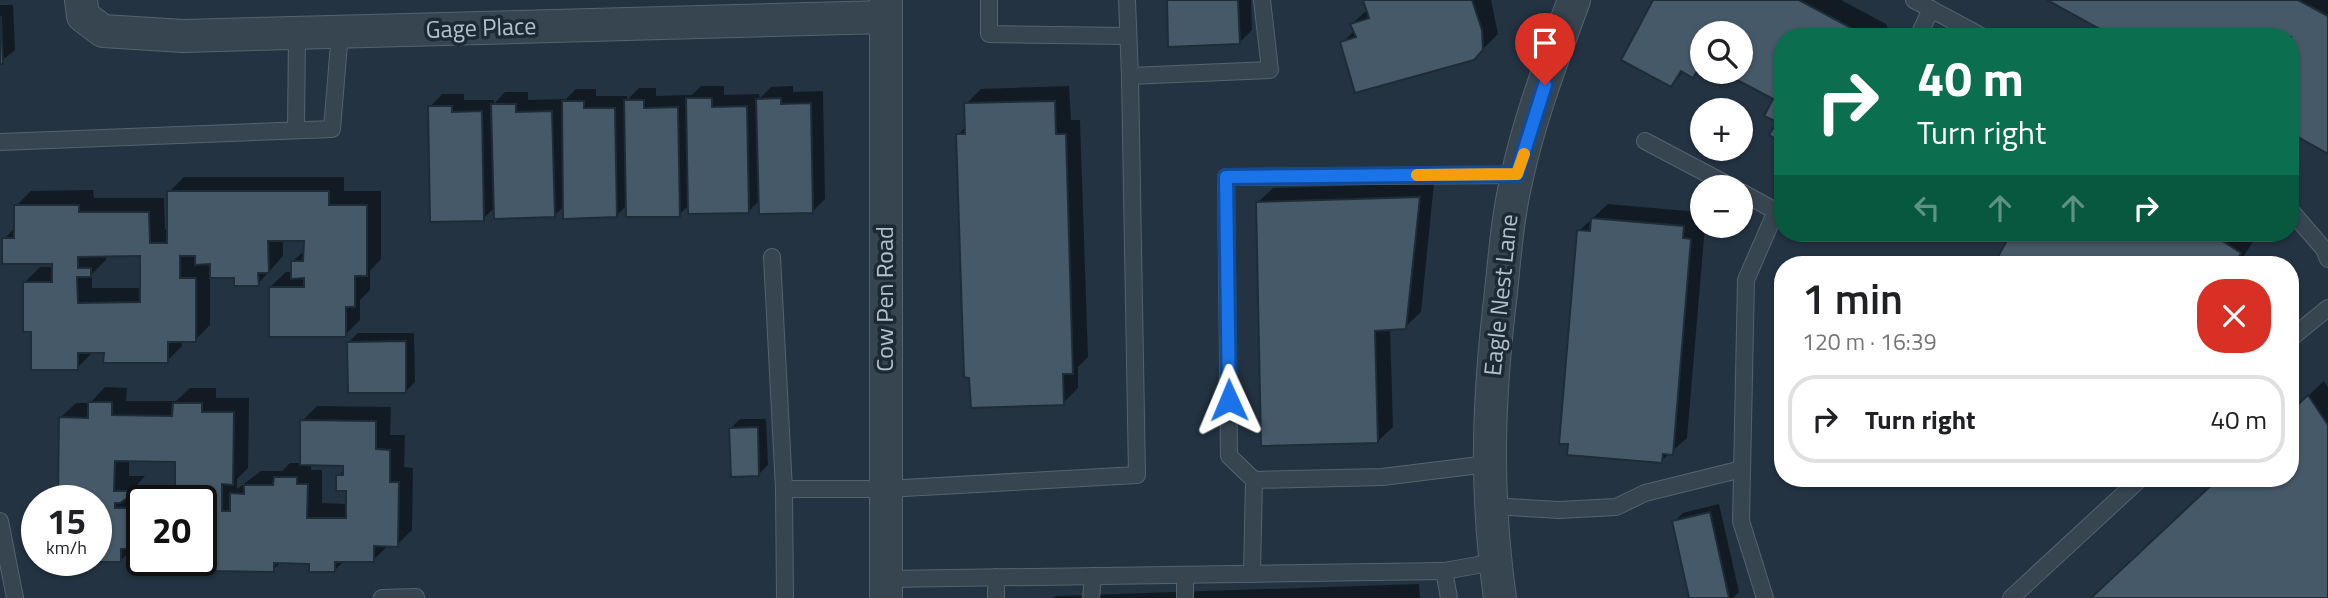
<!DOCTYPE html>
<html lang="en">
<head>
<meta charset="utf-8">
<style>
  :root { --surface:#fff; --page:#f2f2f2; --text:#202124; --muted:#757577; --line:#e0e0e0 }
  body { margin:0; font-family:"Titillium Web",sans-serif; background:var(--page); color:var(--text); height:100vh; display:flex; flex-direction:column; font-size:26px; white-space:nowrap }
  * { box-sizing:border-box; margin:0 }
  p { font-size:23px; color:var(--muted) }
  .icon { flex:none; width:38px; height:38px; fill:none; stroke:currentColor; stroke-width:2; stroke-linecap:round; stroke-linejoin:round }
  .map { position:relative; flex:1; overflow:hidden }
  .drawer { position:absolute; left:1774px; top:256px; width:525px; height:231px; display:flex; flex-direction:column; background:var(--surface); border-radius:28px; box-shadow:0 2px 5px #0004 }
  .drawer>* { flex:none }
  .banner { position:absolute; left:1774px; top:28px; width:525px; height:214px; border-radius:28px; box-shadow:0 2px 5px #0004; background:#0b6e4f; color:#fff; overflow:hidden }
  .tools { position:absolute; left:1690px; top:21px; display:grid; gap:14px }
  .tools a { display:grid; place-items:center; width:63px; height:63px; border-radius:50%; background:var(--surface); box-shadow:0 2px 5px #0004; font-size:35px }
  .speed { position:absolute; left:21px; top:485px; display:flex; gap:14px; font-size:35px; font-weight:700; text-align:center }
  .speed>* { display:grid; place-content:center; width:91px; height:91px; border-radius:50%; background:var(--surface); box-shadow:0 2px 5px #0004; line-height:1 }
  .speed small { font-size:18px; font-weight:400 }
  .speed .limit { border:4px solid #111; border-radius:10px; background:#fff; color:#111 }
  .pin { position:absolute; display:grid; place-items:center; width:60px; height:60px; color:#fff; margin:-72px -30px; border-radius:50% 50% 50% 0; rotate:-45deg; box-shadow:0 0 7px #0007 }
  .pin .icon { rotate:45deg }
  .me { position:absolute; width:77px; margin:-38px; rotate:359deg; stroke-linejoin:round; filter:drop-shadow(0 0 5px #0008) }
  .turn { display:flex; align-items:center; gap:24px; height:147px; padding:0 28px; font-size:32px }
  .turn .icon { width:91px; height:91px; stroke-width:2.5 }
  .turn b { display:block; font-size:49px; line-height:60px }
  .lanes { display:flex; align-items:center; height:66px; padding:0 28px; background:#0003; justify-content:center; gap:35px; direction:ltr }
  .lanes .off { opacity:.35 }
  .round { display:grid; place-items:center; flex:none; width:74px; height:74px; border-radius:28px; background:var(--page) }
  .head { display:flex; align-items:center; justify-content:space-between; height:119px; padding:0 28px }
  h1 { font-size:42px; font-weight:600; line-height:52px }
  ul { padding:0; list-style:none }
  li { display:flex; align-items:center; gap:21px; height:88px; margin:0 14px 10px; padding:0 14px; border:4px solid var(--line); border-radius:28px }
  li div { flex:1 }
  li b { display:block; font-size:26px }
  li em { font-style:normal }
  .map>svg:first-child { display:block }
  .shadow { fill:#0007; fill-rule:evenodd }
  .building { fill:#465968; stroke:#1e2c38; stroke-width:2; fill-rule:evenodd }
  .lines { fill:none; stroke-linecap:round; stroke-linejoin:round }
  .service-casing { stroke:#55636f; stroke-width:18 }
  .minor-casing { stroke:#55636f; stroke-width:34 }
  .service { stroke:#374551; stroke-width:16 }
  .minor { stroke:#374551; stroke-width:32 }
  .route-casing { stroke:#114b97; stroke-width:18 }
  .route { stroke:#1a73e8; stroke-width:12 }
  .slow { stroke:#f59e0b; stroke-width:12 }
  .labels { text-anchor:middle; stroke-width:7; stroke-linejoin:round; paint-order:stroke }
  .street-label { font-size:24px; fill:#b4c0cc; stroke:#1c2a36 }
</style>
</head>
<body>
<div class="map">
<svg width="2328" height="598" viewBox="0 0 2328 598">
  <rect width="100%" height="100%" fill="#233342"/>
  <g class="shadow">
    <polygon points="1168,0 1251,0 1252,30 1239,43"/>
    <polygon points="1365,0 1491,0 1498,34 1473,59 1342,43 1355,30 1352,24 1368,9"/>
    <polygon points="1655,0 1841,0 1886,24 1890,33 1889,37 1783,37 1783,141 1772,134 1780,121 1776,98 1726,72 1741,72 1741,33 1703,33 1703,66 1693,76 1684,71 1671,85"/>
    <polygon points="2051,0 2328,0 2328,152 2291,131 2291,37"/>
    <polygon points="0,5 13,5 15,50 0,62"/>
    <polygon points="701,86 724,86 724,95 759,94 760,98 771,87 793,86 793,92 823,91 825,199 813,211 761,199 749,211 690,204 679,215 628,204 616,216 565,205 554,216 495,207 483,219 430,107 442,94 464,94 464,100 494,100 494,104 505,92 528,92 528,100 566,99 576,89 596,89 596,96 627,96 627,100 639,88 656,88 656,96 692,95"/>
    <polygon points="1069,86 1071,120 1080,120 1088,357 1078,367 1078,388 1063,403 958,135 966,126 966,104 981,89"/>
    <path d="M 184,177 L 344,177 L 344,191 L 381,191 L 381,259 L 370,271 L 370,290 L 360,300 L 360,320 L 345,335 L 270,287 L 286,272 L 293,272 L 293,261 L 306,249 L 306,239 L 283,239 L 283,256 L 258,284 L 236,276 L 210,276 L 210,325 L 195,340 L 182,341 L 182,346 L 167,361 L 106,351 L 92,353 L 77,368 L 25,282 L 40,267 L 54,267 L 54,262 L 4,239 L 16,227 L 16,206 L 31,191 L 93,190 L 94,198 L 164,198 L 165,229 L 169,229 L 169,192 ZM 106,255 L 142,255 L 142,288 L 92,288 L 92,274 L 106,260 Z"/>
    <polygon points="1434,183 1421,312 1405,327 1390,328 1393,427 1377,442 1257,203 1273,188"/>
    <polygon points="1608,204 1698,212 1697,223 1705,226 1687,438 1661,461 1579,231"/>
    <polygon points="2013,233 2247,233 2255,238 2239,264 1996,264"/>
    <polygon points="358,333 414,333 415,382 406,391 349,342"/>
    <polygon points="2324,381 2328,387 2328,598 2092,598 2221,478 2291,478 2291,412"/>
    <path d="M 105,387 L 127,388 L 126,401 L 176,401 L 190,388 L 216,388 L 216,398 L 249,398 L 248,468 L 237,479 L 237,489 L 261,471 L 282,471 L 290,463 L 301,463 L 302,421 L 317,406 L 391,407 L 390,435 L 405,435 L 404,467 L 413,468 L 412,530 L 397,545 L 389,545 L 373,560 L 345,560 L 335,570 L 311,562 L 281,562 L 273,570 L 210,534 L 201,500 L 142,500 L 142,547 L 134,547 L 121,560 L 72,560 L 96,560 L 96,500 L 52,500 L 60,495 L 60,418 L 76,403 L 90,403 ZM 129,460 L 176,460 L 176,493 L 130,493 L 145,476 L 129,476 ZM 311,463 L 345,464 L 345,469 L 338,476 L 348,490 L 348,504 L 322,503 L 322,470 L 311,470 Z"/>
    <polygon points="740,419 766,419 768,465 759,474 731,428"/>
    <polygon points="1719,504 1739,592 1733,598 1691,598 1674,522 1683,513"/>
    <polygon points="1419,584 1420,598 1053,598 1056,596"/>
  </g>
  <g class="building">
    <polygon points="1167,0 1238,0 1240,44 1168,47"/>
    <polygon points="1363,0 1472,0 1482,30 1483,50 1474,60 1355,93 1340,42 1356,37 1350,24 1369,18"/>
    <polygon points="1653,0 1799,0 1868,37 1783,37 1783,143 1769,135 1777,122 1764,116 1773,99 1722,72 1741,72 1741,33 1703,33 1703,61 1693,78 1681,71 1671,87 1621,60"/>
    <polygon points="2047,0 2298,0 2328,16 2328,154 2291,133 2291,37 2114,37"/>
    <polygon points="0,17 1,17 3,64 0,64"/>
    <polygon points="686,98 712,98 712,107 747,106 749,213 688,214"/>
    <polygon points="781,98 781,104 811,103 813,213 759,214 756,99"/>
    <polygon points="624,100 644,100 644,108 678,107 680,217 626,217"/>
    <polygon points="562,101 584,101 584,108 615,108 617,217 563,219"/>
    <polygon points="1055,101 1056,134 1066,134 1073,374 1063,374 1064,405 971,408 969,378 964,377 956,134 965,134 964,103"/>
    <polygon points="491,104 516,104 516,112 552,111 555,217 494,219"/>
    <polygon points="428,106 452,106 452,112 482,111 484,221 430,222"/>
    <path d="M 167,191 L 329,191 L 329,205 L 367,205 L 367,276 L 355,276 L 355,307 L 346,307 L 346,337 L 269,337 L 269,287 L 304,287 L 304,278 L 291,279 L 291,261 L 303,261 L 304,241 L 268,241 L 269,273 L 258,273 L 259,286 L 234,286 L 234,278 L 210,278 L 210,264 L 195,265 L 195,256 L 180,256 L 180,278 L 196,278 L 196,342 L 168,342 L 168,363 L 103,363 L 104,353 L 78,353 L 78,370 L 31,370 L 31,332 L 23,332 L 23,282 L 52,282 L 52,264 L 2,264 L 2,238 L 14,238 L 14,205 L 79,205 L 79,212 L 149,212 L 150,243 L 167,243 ZM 140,256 L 140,302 L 78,303 L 77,277 L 91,277 L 91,268 L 78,268 L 78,257 Z"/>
    <polygon points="1420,197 1406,329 1375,331 1378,443 1261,446 1256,202"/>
    <polygon points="1591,218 1684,226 1683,238 1691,239 1673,455 1663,454 1662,463 1567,455 1568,444 1559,444 1577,230 1590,231"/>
    <polygon points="2011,233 2210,233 2241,253 2235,264 2213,264 2206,260 2203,264 1994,264"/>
    <polygon points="406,341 406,393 348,393 347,342"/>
    <polygon points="2308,395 2328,425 2328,598 2091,598 2219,478 2291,478 2291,411"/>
    <polygon points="88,402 112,402 112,415 172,416 173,403 202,403 202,412 234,412 233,485 222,484 222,511 230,511 230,493 244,494 244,485 273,485 274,477 297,477 297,484 308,484 307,518 346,518 346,491 336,491 336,475 343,475 343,466 300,465 300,420 376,421 376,449 390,450 390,482 399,482 398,547 374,546 374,562 335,562 335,572 309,572 309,564 274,563 274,572 208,571 209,536 201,536 201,500 175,500 175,462 115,461 114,491 130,491 130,496 120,503 115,503 115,508 142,508 142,549 121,549 121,562 55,562 96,560 96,500 90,500 90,496 58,496 59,417 88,418"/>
    <polygon points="758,427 759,476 731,477 729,428"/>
    <polygon points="1710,512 1729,598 1689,598 1672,521"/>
  </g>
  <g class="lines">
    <g class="service-casing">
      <g id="service">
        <polyline points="989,0 989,34 1128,36"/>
        <polyline points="1127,0 1130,76"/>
        <polyline points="1914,0 1983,37"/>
        <polyline points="1918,37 1931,9"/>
        <polyline points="296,130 297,33"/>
        <polyline points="1645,141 1732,187"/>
        <polyline points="0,142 332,129 340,32"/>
        <polyline points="1741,192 1783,215"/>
        <polyline points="2291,211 2324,249 2328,259"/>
        <polyline points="772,257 784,489 785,598"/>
        <polyline points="2291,338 2328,308"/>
        <polyline points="1488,464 1382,477 1254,480 1229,456 1226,177 1517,175"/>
        <polyline points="784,489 886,489 1137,475 1130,76 1270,70 1262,0"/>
        <polyline points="1490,506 1559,510 1616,507 1645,493 1742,469"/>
        <polyline points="0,521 15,598"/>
        <polyline points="1444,571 1495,562"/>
        <polyline points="1252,574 1254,480"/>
        <polyline points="886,579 1444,571 1449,598"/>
        <polyline points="382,598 416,597"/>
        <polyline points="996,598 996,577"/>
        <polyline points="1091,598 1093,576"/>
        <polyline points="1185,598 1185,575"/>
        <polyline points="1765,598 1741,521 1746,280 1776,211"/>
        <polyline points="2011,598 2141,478"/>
      </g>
    </g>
    <g class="minor-casing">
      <g id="minor">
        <polyline points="81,0 83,16 103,31 183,36 884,17"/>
        <polyline points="886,0 886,598"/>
        <path d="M 1500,598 C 1485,491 1488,399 1501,292 C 1505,253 1508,214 1517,177 C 1530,117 1553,57 1574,0"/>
      </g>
    </g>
    <use href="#service" class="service"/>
    <use href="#minor" class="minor"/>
  </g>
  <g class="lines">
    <g class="route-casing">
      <polyline id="route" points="1229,400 1226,177 1517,174 1545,85"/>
    </g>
    <use href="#route" class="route"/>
    <polyline class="slow" points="1417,175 1517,174 1524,154"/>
  </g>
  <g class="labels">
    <g class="street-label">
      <text transform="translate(481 28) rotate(-2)" y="8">Gage Place</text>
      <text transform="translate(1501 295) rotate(-84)" y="8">Eagle Nest Lane</text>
      <text transform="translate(885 299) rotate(-90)" y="8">Cow Pen Road</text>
    </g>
  </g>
</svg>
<div class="tools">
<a><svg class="icon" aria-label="search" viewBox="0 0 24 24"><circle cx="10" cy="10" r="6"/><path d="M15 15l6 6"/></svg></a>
<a>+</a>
<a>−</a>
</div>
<div class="speed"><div>15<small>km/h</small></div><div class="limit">20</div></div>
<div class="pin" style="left:1545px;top:85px;background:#d93025"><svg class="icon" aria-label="arrive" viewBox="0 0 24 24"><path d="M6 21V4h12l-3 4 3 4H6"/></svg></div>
<svg class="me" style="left:1229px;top:400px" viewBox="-20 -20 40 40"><path d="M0-17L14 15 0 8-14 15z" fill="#1a73e8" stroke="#fff" stroke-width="4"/></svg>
<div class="banner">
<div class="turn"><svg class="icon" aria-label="right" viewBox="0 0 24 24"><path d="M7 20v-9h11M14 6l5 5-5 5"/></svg><div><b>40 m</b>Turn right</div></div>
<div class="lanes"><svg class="icon off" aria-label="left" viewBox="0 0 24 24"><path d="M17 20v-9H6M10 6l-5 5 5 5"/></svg><svg class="icon off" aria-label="ahead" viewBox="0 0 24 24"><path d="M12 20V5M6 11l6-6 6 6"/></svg><svg class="icon off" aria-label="ahead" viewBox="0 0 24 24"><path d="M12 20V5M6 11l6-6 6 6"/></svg><svg class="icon" aria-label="right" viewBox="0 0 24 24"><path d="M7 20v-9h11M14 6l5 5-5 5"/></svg></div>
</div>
<section class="drawer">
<div class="head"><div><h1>1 min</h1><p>120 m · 16:39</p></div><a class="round" style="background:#d93025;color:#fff"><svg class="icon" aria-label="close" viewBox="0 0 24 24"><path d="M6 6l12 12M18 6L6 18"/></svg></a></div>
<ul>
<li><svg class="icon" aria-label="right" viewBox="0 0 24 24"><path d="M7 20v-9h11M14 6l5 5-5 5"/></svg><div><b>Turn right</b></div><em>40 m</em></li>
</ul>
</section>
</div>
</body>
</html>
